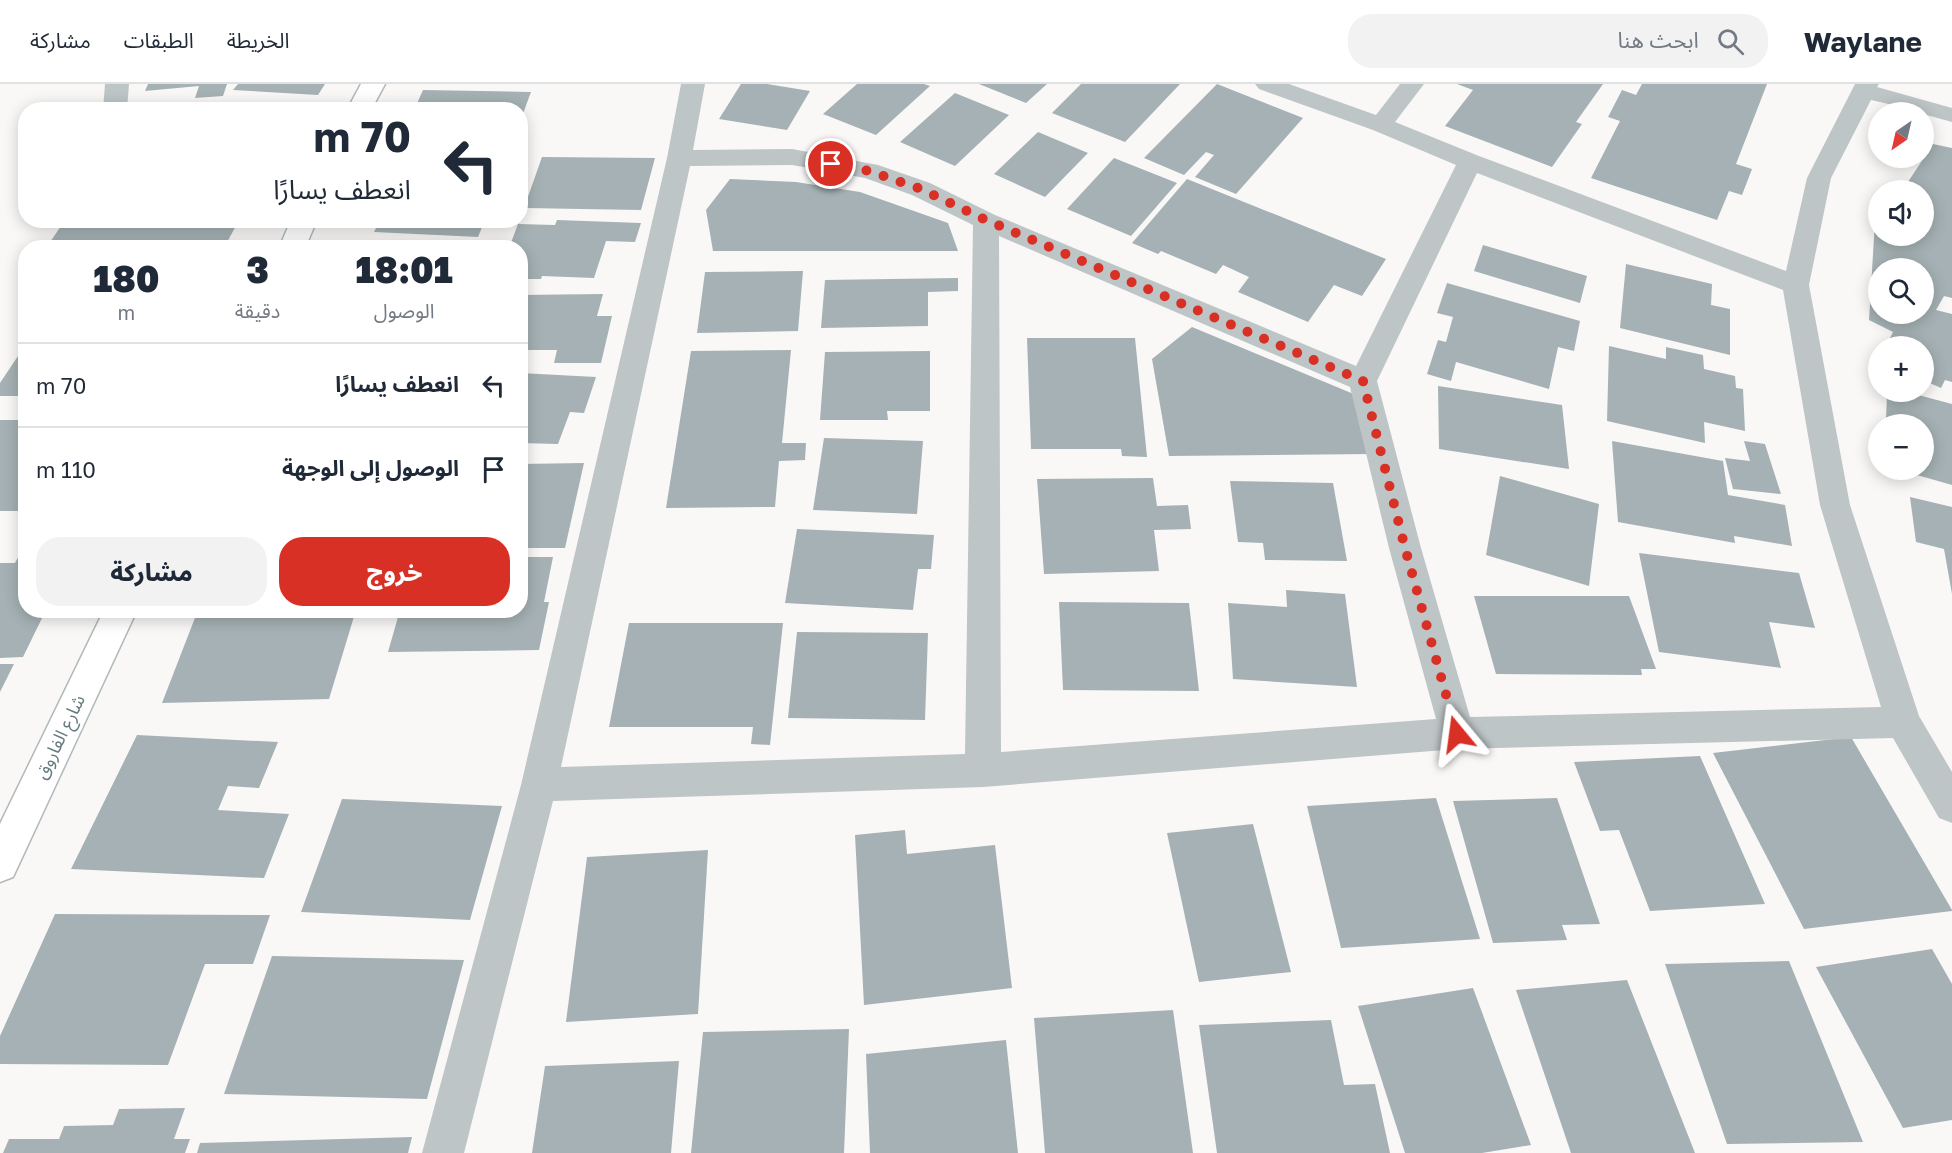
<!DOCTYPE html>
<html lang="ar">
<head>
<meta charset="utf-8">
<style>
  :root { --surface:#fff; --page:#f2f2f3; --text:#1f2937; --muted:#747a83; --line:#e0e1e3; --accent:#d93025 }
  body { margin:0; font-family:"Golos Text","Noto Sans Arabic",sans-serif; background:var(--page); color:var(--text); direction:rtl; height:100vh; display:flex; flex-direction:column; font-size:22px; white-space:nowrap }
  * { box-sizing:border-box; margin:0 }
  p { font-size:20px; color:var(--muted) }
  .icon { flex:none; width:33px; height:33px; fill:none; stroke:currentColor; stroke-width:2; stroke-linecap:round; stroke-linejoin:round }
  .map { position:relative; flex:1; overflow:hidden; direction:ltr }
  .panel { position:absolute; left:18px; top:156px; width:510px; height:378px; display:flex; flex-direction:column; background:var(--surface); border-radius:24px; box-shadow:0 3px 15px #0003; direction:rtl }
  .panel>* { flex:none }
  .top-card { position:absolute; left:18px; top:18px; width:510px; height:126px; border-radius:24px; box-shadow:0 3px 15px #0003; direction:rtl; background:#fff; color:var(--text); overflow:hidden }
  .needle { width:39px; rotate:214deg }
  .buttons { position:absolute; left:1868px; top:18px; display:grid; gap:12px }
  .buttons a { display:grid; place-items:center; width:66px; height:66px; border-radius:50%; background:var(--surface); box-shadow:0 3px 15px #0003; font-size:30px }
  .pin { position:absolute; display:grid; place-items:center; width:51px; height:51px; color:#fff; margin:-26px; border:3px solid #fff; border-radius:50%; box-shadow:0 2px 6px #0007 }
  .me { position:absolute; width:66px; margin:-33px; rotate:344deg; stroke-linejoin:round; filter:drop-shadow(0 0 4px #0008) }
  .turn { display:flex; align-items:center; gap:21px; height:126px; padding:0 18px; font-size:27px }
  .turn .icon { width:78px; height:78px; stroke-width:2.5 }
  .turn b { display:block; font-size:42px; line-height:51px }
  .eta { display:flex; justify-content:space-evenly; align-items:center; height:102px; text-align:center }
  .eta b { font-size:36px; font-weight:800; line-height:42px }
  .cta { display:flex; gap:12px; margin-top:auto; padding:12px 18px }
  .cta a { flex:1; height:69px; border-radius:24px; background:var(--accent); color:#fff; font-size:24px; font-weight:800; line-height:69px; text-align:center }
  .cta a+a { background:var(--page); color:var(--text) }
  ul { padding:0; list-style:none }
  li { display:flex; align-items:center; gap:18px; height:84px; padding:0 18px; border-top:2px solid var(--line) }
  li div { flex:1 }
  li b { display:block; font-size:22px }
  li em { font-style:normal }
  header { display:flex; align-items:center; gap:36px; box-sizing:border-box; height:84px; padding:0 30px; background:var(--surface); border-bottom:2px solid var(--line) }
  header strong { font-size:28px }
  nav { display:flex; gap:33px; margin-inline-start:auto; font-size:21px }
  .search { width:420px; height:54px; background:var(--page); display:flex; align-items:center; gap:15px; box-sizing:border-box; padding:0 21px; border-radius:24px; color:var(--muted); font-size:22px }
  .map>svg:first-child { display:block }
  .building { fill:#a5b1b4; fill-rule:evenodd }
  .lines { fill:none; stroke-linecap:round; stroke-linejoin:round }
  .major-casing { stroke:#b2b9bb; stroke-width:3 }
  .minor { fill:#bec5c6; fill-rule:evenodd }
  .major { fill:#fff; fill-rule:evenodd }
  .route { stroke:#d93025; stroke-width:10; stroke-dasharray:0 18 }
  .labels { text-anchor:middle; stroke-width:6; stroke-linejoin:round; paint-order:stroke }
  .street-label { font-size:18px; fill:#667a80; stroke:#fff }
</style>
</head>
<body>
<header>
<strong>Waylane</strong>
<div class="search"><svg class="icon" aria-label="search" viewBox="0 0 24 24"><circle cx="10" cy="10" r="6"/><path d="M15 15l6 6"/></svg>ابحث هنا</div>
<nav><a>الخريطة</a><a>الطبقات</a><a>مشاركة</a></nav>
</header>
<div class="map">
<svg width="1952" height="1069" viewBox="0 0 1952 1069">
  <rect width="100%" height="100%" fill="#f9f8f7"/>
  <g class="building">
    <polygon points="148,0 227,0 223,12 195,14 199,2 145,7"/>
    <polygon points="238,0 325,0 318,11 233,6"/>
    <polygon points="741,0 767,0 810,7 787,46 719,35"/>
    <polygon points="857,0 924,0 930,2 876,51 823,30"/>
    <polygon points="979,0 1047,0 1026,19"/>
    <polygon points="1081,0 1180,0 1125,58 1052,29"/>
    <polygon points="1217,0 1303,34 1236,110 1195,93 1214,71 1206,68 1184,91 1144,74"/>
    <polygon points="1457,0 1603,0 1576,38 1582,40 1552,83 1445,42 1473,6"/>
    <polygon points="1642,0 1767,0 1736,80 1752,85 1742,111 1729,107 1717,136 1591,94 1620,37 1608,33 1622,6 1636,11"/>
    <polygon points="423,6 531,8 521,35 520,26 414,26"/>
    <polygon points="955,9 1009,31 955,82 900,58"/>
    <polygon points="170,20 309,21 306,26 166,26"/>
    <polygon points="1038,48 1088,69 1045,113 994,90"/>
    <path d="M 1933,60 L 1952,64 L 1952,214 L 1944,212 L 1936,226 L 1952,230 L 1952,298 L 1945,296 L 1941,304 L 1923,296 L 1923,262 L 1886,262 L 1893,248 L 1869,236 L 1876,121 L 1878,118 L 1878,152 L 1923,152 L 1923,106 L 1885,106 L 1889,100 L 1904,104 ZM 1878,184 L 1923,184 L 1923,230 L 1878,230 Z"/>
    <polygon points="542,73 655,74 641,126 524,124"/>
    <polygon points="1114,74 1177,99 1131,152 1067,125"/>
    <polygon points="730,95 796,98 860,108 948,139 958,167 713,167 706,126"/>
    <polygon points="1187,95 1386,175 1362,212 1334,201 1308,238 1238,208 1249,193 1223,181 1216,190 1161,167 1158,170 1132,159"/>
    <polygon points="107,136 239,136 224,164 46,164 61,142 103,142"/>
    <polygon points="380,136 485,136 478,153 374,148"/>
    <polygon points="557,136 641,139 635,158 606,157 594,194 542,192 541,195 520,195 520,164 509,164 518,140 555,141"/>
    <polygon points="1483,161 1587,192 1580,219 1474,187"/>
    <polygon points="1626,180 1712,200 1711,221 1730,225 1730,271 1620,244"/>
    <polygon points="803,187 798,247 697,249 705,188"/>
    <polygon points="958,194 958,207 928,208 928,242 821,244 825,196"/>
    <polygon points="1447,199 1580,237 1574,267 1558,263 1549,305 1456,278 1451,297 1427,290 1438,256 1446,258 1453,233 1437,229"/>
    <polygon points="603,210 597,232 612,232 601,279 554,279 557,266 520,266 520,211"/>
    <polygon points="1192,243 1356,311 1373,370 1169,372 1152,275"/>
    <polygon points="1027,254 1135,254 1147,373 1122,372 1121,365 1031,365"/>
    <polygon points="26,260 26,312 0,312 0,299"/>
    <polygon points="1609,262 1666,275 1666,263 1703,271 1704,285 1735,292 1736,304 1743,305 1745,347 1704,338 1705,359 1607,337"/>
    <polygon points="791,266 782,359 806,359 805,376 779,377 775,423 666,424 691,267"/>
    <polygon points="930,267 930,327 887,327 888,336 820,336 825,268"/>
    <polygon points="520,289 596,293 584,329 570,328 558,360 520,359"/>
    <polygon points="1438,302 1562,321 1569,385 1439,365"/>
    <polygon points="1887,308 1907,308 1952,320 1952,401 1910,389 1910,386 1923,386 1923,340 1902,340 1886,336"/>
    <rect x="0" y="336" width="26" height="91"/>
    <polygon points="824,354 923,357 917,430 813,426"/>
    <polygon points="1612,357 1723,377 1728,411 1785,421 1792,462 1734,452 1735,459 1618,438"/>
    <polygon points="1744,357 1765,360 1781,410 1733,405 1725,374 1750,377"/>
    <polygon points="584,379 565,464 521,464 520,380"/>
    <polygon points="1500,392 1599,420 1589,502 1486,471"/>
    <polygon points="1153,394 1157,422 1188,421 1191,445 1154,446 1159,487 1044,490 1037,395"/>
    <polygon points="1230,397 1333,399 1347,477 1265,476 1263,459 1238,458"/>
    <polygon points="1910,413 1952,423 1952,510 1944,465 1916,458"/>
    <polygon points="797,445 934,451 931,485 918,485 913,526 785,519"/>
    <polygon points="26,459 26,526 46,526 23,573 0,574 0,479 15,479"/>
    <polygon points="1639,469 1799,489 1815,544 1769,538 1781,584 1659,568"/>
    <polygon points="520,473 553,473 544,518 549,518 539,566 388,568 400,526 520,526"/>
    <polygon points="1286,506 1345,510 1357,603 1233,595 1228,519 1287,523"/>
    <polygon points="1474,512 1629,512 1656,585 1641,585 1642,591 1496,590"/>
    <polygon points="1059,518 1189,519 1199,607 1063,606"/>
    <polygon points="198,526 356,526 329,615 162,619"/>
    <polygon points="629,539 783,539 770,661 751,660 753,643 609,643"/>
    <polygon points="797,548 928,549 925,636 788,634"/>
    <polygon points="0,580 14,580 0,608"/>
    <polygon points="137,651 278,658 259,704 228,702 218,726 289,730 264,794 71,785"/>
    <polygon points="1851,653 1952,826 1952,827 1804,845 1713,669"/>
    <polygon points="1700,672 1765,820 1650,827 1619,746 1600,747 1574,678"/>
    <polygon points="1436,714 1480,855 1341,864 1307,722"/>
    <polygon points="1557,714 1600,840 1562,841 1567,856 1493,859 1453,717"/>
    <polygon points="342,715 502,722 470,836 301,828"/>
    <polygon points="1253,740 1291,888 1199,898 1167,749"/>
    <polygon points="905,746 907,770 995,761 1012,904 864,921 855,751"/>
    <polygon points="708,766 698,930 566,938 587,773"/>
    <polygon points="55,830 270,831 253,880 205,880 168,981 0,980 0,952"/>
    <polygon points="1932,865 1952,900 1952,1036 1903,1044 1816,883"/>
    <polygon points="272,872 464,876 427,1015 224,1010"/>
    <polygon points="1789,877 1863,1058 1727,1060 1665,880"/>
    <polygon points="1627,896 1695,1069 1571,1069 1516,906"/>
    <polygon points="1473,904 1531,1061 1482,1069 1405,1069 1358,922"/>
    <polygon points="1173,926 1193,1069 1045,1069 1034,934"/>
    <polygon points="1331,936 1344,1001 1375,1000 1390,1069 1217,1069 1199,941"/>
    <polygon points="849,945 844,1069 691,1069 703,948"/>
    <polygon points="1006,956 1018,1069 870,1069 866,970"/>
    <polygon points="679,977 671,1069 532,1069 545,982"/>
    <polygon points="185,1024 174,1055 190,1055 185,1069 3,1069 9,1055 59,1055 64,1042 113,1041 119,1025"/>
    <polygon points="412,1053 408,1069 197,1069 200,1059"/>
  </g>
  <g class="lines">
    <g class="major-casing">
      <g id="major">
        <polygon points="361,0 385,0 371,26 347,26"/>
        <polygon points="291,136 317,136 305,164 279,164"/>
        <polygon points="104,526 137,526 13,793 0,798 0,740"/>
      </g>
    </g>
    <g class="minor">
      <polygon points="105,0 129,0 127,26 103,26"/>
      <path d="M 681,0 L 705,0 L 693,66 L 792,65 L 878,81 L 930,99 L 995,131 L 1356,282 L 1456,81 L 1373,46 L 1259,5 L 1255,0 L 1289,0 L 1376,31 L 1400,0 L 1424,0 L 1395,38 L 1479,72 L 1786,187 L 1807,94 L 1855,0 L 1879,0 L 1877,3 L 1952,24 L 1952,38 L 1923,30 L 1923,28 L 1871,16 L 1831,94 L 1809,201 L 1850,421 L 1919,632 L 1952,688 L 1952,739 L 1939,734 L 1893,654 L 1457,665 L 983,703 L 553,717 L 464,1069 L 422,1069 L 521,701 L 667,74 ZM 792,81 L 865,94 L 912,111 L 973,141 L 965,670 L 561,683 L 690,82 ZM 1477,89 L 1783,206 L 1820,421 L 1881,623 L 1470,633 L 1421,464 L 1377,297 ZM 999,152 L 1350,303 L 1389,464 L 1436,635 L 1001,668 Z"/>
    </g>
    <use href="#major" class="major"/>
  </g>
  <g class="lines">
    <polyline class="route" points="831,80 869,87 921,105 986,136 1363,297 1405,464 1457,650"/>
  </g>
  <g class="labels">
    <g class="street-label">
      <text transform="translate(60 653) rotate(-64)" y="6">شارع الفاروق</text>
    </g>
  </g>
</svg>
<div class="buttons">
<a><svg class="needle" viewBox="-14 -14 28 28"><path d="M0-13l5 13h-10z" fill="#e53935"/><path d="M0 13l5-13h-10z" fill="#747a83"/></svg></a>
<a><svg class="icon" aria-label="sound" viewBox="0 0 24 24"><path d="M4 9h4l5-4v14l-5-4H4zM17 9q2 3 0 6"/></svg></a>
<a><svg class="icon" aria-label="search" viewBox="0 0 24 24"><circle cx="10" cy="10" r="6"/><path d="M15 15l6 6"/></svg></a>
<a>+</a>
<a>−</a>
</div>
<div class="pin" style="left:831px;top:80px;background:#d93025"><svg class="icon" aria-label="arrive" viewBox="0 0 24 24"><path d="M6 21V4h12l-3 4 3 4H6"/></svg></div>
<svg class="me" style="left:1457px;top:650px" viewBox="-20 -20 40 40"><path d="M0-17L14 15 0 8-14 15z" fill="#d93025" stroke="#fff" stroke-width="4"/></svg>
<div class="top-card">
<div class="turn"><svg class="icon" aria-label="left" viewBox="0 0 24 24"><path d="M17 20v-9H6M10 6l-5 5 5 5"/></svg><div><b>70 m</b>انعطف يسارًا</div></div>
</div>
<section class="panel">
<div class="eta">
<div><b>18:01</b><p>الوصول</p></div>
<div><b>3</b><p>دقيقة</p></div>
<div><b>180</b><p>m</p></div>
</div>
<ul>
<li><svg class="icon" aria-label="left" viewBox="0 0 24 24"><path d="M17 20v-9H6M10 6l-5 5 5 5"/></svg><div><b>انعطف يسارًا</b></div><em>70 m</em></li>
<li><svg class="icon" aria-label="arrive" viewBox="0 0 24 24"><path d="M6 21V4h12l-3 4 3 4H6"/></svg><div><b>الوصول إلى الوجهة</b></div><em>110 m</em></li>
</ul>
<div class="cta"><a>خروج</a><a>مشاركة</a></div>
</section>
</div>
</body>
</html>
